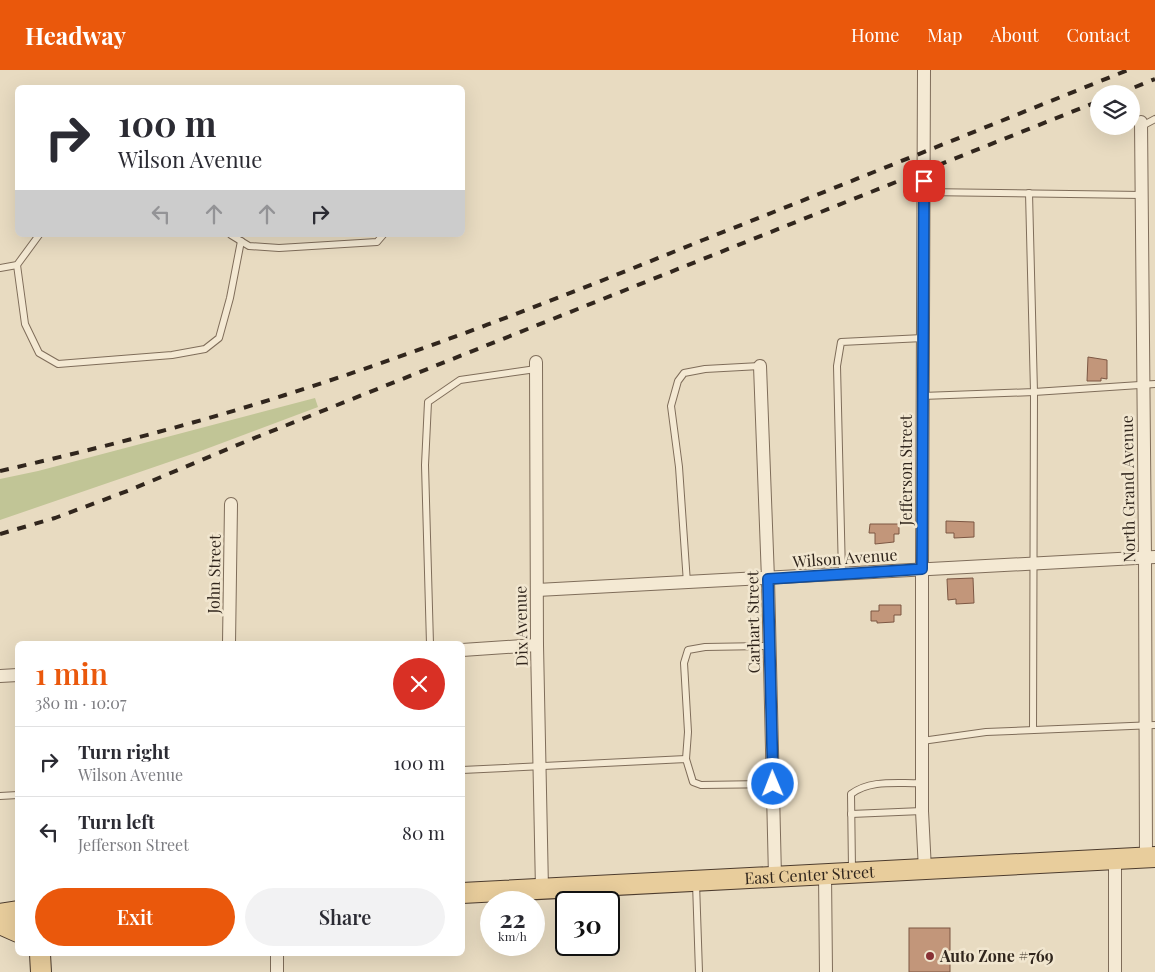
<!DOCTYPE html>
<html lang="en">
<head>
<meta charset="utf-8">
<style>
  :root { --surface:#fff; --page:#f2f2f3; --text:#2b2b33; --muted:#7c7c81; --line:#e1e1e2; --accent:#ea580c }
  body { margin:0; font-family:"Playfair Display",serif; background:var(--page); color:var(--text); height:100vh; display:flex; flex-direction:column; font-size:19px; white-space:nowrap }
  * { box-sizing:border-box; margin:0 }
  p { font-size:16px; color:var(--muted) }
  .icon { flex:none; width:28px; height:28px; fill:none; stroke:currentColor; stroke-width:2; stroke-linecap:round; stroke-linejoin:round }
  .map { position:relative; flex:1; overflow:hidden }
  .side { position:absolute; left:15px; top:571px; width:450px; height:315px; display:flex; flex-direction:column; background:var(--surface); border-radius:8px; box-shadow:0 5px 20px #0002 }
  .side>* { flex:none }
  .top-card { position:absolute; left:15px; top:15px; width:450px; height:152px; border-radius:8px; box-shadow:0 5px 20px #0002; background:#fff; color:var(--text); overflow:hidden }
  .tools { position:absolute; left:1090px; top:15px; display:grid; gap:10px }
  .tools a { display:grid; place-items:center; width:50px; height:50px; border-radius:50%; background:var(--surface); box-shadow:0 5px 20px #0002; font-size:25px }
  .speed { position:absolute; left:480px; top:821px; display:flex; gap:10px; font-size:25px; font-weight:700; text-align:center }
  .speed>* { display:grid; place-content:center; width:65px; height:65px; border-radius:50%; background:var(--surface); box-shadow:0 5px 20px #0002; line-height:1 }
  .speed small { font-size:12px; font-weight:400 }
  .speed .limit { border:2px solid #111; border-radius:8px; background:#fff; color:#111 }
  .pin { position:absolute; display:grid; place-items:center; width:42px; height:42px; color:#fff; margin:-21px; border-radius:10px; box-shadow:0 2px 8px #0006 }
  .me { position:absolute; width:55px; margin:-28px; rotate:359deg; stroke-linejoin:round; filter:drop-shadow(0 0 4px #0008) }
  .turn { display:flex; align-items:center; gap:18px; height:105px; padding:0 20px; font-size:22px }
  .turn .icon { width:65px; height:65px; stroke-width:2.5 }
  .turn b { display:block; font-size:35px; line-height:42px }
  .lanes { display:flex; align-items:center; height:48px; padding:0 20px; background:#0003; justify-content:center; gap:25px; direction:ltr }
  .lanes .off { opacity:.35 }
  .round { display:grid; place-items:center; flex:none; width:52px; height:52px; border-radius:26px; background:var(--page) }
  .overview { display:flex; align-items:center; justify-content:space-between; height:85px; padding:0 20px }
  h1 { font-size:30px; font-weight:600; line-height:38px; color:var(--accent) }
  .primary-button { display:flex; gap:10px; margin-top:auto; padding:10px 20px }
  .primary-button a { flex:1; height:58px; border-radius:30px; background:var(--accent); color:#fff; font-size:20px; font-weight:600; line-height:58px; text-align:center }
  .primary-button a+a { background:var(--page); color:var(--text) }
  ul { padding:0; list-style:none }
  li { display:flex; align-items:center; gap:15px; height:70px; padding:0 20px; border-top:1px solid var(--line) }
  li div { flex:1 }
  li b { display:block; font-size:19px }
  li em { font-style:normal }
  header { display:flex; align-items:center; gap:30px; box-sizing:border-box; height:70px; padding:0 25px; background:var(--accent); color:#fff }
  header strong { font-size:24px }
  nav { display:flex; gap:28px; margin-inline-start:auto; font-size:18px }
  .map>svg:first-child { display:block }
  .green { fill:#c1c596 }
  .building { fill:#c2967a; stroke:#7c5743 }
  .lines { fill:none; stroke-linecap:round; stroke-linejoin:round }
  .service-casing { stroke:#7f6d5a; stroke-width:8 }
  .minor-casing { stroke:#7f6d5a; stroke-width:14 }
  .primary-casing { stroke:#4d3c2e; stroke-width:22 }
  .service { stroke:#f4e9d3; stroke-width:6 }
  .minor { stroke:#f4e9d3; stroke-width:12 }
  .primary { stroke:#e8cd9c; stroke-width:20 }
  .rail { stroke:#31261d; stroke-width:4; stroke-dasharray:9 9; stroke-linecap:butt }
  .route-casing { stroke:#114b97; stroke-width:12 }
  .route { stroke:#1a73e8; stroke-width:9 }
  .poi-dot { fill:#883135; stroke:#f1e6cf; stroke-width:2 }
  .labels { text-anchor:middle; stroke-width:5; stroke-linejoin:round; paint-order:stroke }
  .street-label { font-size:16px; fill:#31261d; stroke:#f1e6cf }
  .poi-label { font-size:16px; font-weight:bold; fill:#31261d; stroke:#f1e6cf; text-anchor:start }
</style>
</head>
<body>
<header>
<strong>Headway</strong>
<nav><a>Home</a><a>Map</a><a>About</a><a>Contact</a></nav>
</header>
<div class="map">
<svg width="1155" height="902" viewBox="0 0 1155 902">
  <rect width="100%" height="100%" fill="#e8dbc1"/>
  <polygon class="green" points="315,328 318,337 198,382 0,450 0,409 38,401"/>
  <g class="building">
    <polygon points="1088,287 1107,290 1107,309 1101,308 1101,311 1087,311"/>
    <polygon points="946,451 974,452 974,467 954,468 954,463 946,463"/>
    <polygon points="870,454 899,454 899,464 894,464 894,472 875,474 875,463 869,463"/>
    <polygon points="973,508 974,533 956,534 956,529 948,530 947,509"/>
    <polygon points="879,535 901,535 901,545 894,545 894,552 877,553 877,551 871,551 871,541 879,541"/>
    <rect x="909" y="858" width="41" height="44"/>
  </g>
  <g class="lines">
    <g class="service-casing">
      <g id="service">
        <polyline points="1142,56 1155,49"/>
        <polyline points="924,122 1142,125"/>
        <polyline points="1029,123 1034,322 1033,660"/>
        <polyline points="231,165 249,176 279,178 377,172 383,165"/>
        <polyline points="17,195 25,254 39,283 58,294 172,285 205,279 219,268 230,228 241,171"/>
        <polyline points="0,198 17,195 39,165"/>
        <polyline points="922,326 1034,322 1155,314"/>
        <polyline points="842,504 837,296 841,272 923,268"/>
        <polyline points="687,513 679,397 671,336 678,311 684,303 705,299 760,296"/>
        <polyline points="430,574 425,395 428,332 460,310 536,299"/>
        <polyline points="922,671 986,662 1155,655"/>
        <polyline points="686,689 688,662 684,593 688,580 705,577 770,576"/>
        <polyline points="462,700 686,689 693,712 701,715 773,714"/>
        <polyline points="0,726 18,725"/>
        <polyline points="851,744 922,741"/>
        <path d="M 852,799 L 851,724 C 871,709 898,714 922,713"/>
        <polyline points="696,813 699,902"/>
      </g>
    </g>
    <g class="minor-casing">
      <g id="minor">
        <polyline points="924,0 922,499 922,741 925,800"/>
        <polyline points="1141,52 1145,487 1146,787"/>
        <polyline points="536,292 537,575 542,819"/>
        <polyline points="760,296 768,509 775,807"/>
        <polyline points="537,520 1155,487"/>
        <polyline points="229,574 231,434"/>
        <polyline points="462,580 537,575"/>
        <polyline points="0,606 18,605"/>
        <polyline points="1115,788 1115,902"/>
        <polyline points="825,804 826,902"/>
        <polyline points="277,902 277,884"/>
      </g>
    </g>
    <g class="primary-casing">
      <g id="primary">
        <path id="s1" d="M 462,823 L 1155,787"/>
        <polyline points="0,844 18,841"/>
        <polyline points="0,854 18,862"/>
        <polyline points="40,884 41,902"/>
      </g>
    </g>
    <use href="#service" class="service"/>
    <use href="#minor" class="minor"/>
    <use href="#primary" class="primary"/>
    <g class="rail">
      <polyline points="1118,24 1155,9"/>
      <path d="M 0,401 C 96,379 191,355 285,325 C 427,280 565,226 703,170 C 845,114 986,57 1128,0"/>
      <polyline points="0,464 55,448 130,420 247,371 1099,31"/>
    </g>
  </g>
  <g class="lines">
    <g class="route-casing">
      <polyline id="route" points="773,714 768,509 922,499 924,111"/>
    </g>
    <use href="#route" class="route"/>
  </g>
  <circle class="poi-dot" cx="930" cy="886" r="5"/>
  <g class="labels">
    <g class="street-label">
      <text transform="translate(906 400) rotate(-90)" y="6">Jefferson Street</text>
      <text transform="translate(1128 419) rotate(-91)" y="6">North Grand Avenue</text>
      <text transform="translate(845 488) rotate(-4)" y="6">Wilson Avenue</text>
      <text transform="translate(214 504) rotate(-89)" y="6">John Street</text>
      <text transform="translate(753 552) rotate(-91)" y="6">Carhart Street</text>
      <text transform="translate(521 556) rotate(-91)" y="6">Dix Avenue</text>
      <text dy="6" stroke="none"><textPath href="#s1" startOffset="348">East Center Street</textPath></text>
    </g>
    <g class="poi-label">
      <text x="940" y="892">Auto Zone #769</text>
    </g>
  </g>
</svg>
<div class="tools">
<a><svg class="icon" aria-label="layers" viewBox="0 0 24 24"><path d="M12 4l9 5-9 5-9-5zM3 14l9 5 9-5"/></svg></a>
</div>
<div class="speed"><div>22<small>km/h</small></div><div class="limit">30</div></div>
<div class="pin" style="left:924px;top:111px;background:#d93025"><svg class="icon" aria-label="arrive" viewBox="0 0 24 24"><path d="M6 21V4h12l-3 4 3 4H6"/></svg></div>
<svg class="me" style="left:773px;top:714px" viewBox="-20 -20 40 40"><circle r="17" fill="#1a73e8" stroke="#fff" stroke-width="3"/><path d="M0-11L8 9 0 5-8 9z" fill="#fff"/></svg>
<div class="top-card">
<div class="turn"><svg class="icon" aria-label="right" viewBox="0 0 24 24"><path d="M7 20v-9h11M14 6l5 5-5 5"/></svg><div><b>100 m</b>Wilson Avenue</div></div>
<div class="lanes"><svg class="icon off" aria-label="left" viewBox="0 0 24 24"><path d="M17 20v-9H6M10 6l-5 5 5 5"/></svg><svg class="icon off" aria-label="ahead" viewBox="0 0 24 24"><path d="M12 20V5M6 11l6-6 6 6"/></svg><svg class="icon off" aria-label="ahead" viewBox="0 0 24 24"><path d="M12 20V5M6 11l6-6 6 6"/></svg><svg class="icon" aria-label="right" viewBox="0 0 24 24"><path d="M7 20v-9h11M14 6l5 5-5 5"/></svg></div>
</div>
<section class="side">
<div class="overview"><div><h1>1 min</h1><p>380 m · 10:07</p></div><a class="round" style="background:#d93025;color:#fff"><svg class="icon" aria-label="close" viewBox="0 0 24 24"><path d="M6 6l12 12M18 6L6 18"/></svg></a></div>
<ul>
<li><svg class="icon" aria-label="right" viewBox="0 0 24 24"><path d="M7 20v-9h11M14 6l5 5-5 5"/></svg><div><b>Turn right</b><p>Wilson Avenue</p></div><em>100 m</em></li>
<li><svg class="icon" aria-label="left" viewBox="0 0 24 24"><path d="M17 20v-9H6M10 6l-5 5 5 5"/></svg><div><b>Turn left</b><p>Jefferson Street</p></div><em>80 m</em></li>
</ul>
<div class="primary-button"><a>Exit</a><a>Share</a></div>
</section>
</div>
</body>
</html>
